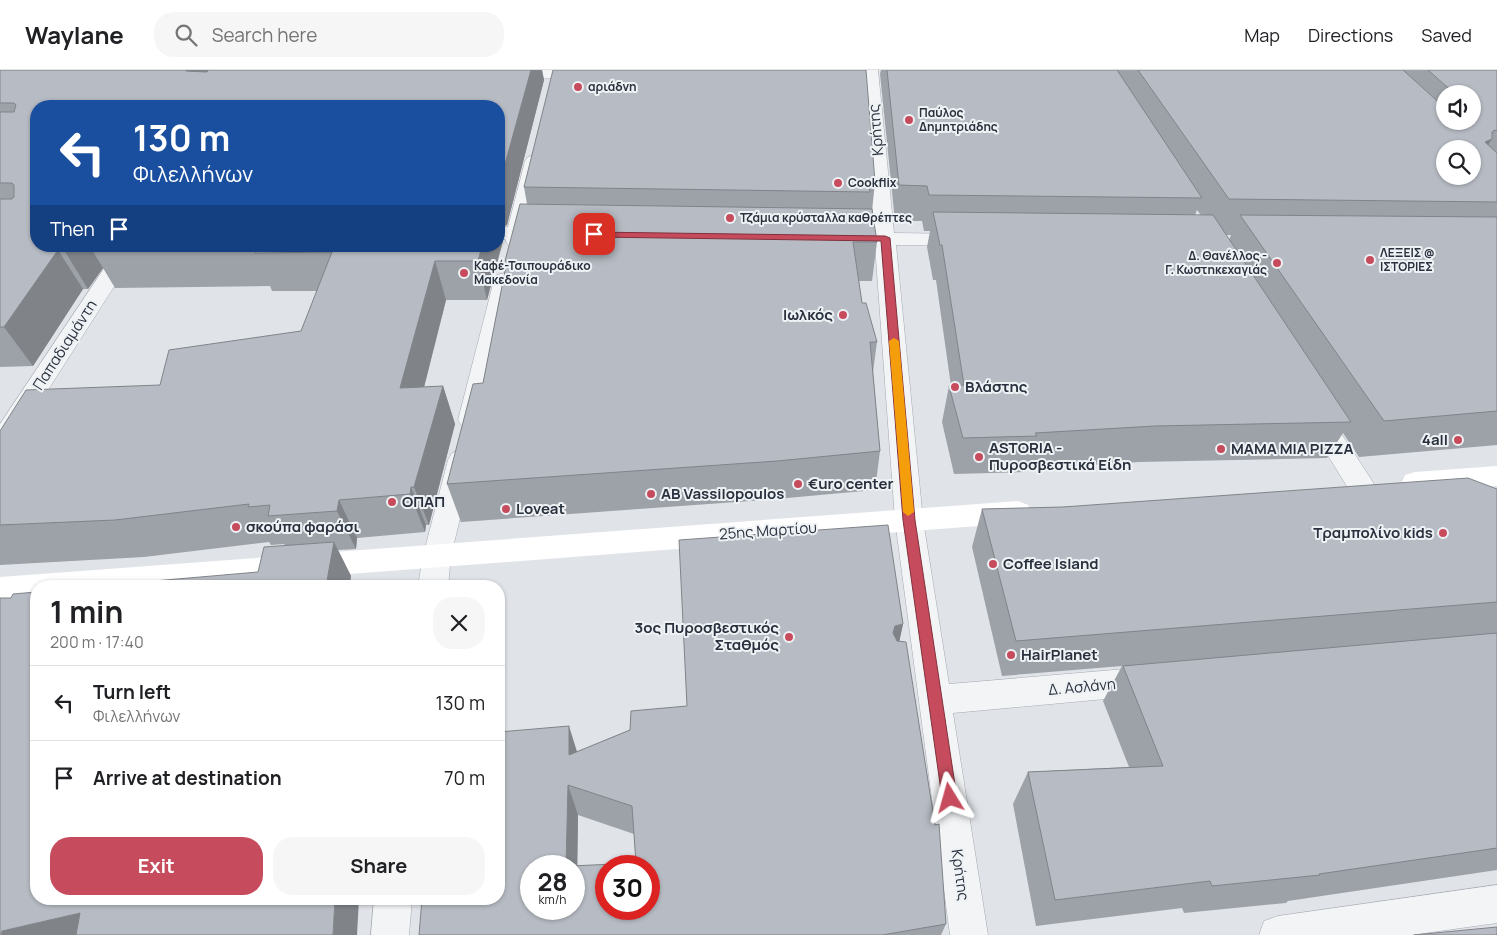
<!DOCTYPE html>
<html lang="en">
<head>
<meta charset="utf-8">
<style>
  :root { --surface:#fff; --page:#f6f6f6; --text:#202124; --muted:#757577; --line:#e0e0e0; --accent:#c64c5d }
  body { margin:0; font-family:Manrope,sans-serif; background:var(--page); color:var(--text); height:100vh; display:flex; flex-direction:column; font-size:19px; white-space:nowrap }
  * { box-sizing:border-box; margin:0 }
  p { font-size:16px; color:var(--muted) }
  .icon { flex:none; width:28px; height:28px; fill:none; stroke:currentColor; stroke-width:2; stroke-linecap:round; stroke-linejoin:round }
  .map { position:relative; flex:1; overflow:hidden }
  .details { position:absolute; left:30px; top:510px; width:475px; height:325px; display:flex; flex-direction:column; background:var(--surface); border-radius:20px; box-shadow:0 1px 4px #0004 }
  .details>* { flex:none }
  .top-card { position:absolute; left:30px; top:30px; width:475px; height:152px; border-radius:20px; box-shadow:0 1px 4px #0004; background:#1a4fa0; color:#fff; overflow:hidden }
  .tools { position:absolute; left:1436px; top:15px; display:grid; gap:10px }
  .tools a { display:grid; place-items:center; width:45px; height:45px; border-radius:50%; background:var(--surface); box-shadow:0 1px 4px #0004; font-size:25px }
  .speed { position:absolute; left:520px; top:785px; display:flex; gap:10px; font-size:25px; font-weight:700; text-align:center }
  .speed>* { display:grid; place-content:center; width:65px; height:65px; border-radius:50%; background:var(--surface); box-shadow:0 1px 4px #0004; line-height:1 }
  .speed small { font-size:12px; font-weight:400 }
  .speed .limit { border:8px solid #d22; background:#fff; color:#111 }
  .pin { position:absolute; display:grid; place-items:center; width:42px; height:42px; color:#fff; margin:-21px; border-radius:10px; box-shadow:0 2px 8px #0006 }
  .me { position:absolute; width:55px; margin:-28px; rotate:352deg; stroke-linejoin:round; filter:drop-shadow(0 0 4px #0008) }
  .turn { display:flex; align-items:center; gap:18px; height:105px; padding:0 20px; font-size:22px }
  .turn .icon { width:65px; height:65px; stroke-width:2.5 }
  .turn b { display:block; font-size:35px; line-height:42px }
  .then { display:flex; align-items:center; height:48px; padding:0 20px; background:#0003; gap:10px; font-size:19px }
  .round { display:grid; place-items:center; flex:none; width:52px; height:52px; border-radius:20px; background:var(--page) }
  .headline { display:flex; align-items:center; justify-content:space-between; height:85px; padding:0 20px }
  h1 { font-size:30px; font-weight:700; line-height:38px }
  .button { display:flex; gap:10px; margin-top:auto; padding:10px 20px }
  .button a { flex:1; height:58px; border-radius:20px; background:var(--accent); color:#fff; font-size:20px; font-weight:700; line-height:58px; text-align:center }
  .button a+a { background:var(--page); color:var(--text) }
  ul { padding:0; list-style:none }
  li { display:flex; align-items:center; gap:15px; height:75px; padding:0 20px; border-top:1px solid var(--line) }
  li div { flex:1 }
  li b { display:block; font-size:19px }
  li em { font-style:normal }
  header { display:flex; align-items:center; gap:30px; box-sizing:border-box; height:70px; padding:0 25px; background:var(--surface); border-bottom:1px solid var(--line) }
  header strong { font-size:24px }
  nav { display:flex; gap:28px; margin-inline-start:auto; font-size:18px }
  .search { width:350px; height:45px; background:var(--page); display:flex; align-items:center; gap:12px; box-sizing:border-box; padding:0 18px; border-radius:20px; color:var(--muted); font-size:19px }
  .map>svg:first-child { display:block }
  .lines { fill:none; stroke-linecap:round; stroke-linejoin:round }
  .minor-casing { stroke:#a5aab2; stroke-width:1 }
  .minor { fill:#f2f4f6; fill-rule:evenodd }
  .secondary { fill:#fff; fill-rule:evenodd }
  .wall { fill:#9da2a9; fill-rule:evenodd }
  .shaded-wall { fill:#808489 }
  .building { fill:#b7bcc4; stroke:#808489; fill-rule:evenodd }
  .route { fill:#c64c5d; stroke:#81313c }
  .slow { fill:#f59e0b }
  .poi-dot { fill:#c64c5d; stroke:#eff2f5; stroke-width:2 }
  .labels { text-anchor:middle; stroke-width:4; stroke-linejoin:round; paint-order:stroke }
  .far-poi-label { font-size:12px; font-weight:bold; fill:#29313e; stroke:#eff2f5; text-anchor:start }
  .street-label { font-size:15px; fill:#29313e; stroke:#eff2f5 }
  .poi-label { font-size:15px; font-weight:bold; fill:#29313e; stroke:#eff2f5; text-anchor:start }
</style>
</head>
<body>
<header>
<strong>Waylane</strong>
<div class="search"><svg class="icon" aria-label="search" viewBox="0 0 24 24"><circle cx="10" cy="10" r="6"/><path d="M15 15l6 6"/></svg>Search here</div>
<nav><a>Map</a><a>Directions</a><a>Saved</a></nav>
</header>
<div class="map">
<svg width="1497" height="865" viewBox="0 0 1497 865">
  <rect width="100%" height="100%" fill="#e0e3e8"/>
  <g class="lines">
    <g class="minor-casing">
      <g id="minor">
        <polygon points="500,0 594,0 596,3 594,7 588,8 506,9 500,8 498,4"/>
        <polygon points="862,0 878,0 894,163 965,164 972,166 975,170 972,174 965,176 896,175 923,450 949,614 1149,597 1160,601 1165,611 1160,621 1149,625 953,643 988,865 950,865 895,450 875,175 831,172 828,168 831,164 838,162 874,162"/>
        <polygon points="535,85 542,87 545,91 529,157 557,160 560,164 557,168 550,170 526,170 522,175 515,177 508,175 505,169 499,169 499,157 508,157 525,91 528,87"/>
        <polygon points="119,176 140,176 9,381 0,383 0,354"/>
        <polygon points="505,203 513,205 516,210 484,350 480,356 471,359 462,356 458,350 494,210 497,205"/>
        <polygon points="1316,336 1325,339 1371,409 1375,416 1371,423 1361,426 1351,423 1303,345 1307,339"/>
        <polygon points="461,380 470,383 474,390 451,486 448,516 418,516 423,486 448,390 452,383"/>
        <polygon points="1497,815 1497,853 1411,865 1259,865 1264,851 1278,846"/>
        <polygon points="374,829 412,829 409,865 371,865"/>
      </g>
    </g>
    <use href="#minor" class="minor"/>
    <g class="secondary">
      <polygon points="1497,396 1497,416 1415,422 1405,419 1402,412 1405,405 1415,402"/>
      <polygon points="1018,431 1028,435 1032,442 1028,449 1018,453 192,516 36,516 36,529 0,531 0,507"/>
    </g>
  </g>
  <g class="wall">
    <path d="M 0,0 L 542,0 L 544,10 L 507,155 L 499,157 L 503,171 L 487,230 L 446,230 L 424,317 L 443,316 L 455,354 L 429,455 L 426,455 L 425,462 L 357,468 L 356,479 L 338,480 L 351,506 L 258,502 L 285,476 L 284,474 L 271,475 L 269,472 L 144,487 L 0,495 L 0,361 L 160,315 L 301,261 L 317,221 L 272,221 L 270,216 L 115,218 L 103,198 L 88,219 L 83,219 L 33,296 L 0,297 ZM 36,36 L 499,176 L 36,176 Z"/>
    <path d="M 881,0 L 1497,0 L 1497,375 L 1359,387 L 1343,363 L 1327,388 L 1139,392 L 1026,399 L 1025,402 L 954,404 L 942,352 L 949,316 L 951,316 L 936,210 L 933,210 L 927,177 L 930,161 L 924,161 L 922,151 L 895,151 L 880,4 ZM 1445,24 L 1472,24 L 1472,51 L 1445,51 ZM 1197,140 L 1201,145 L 1195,145 ZM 1226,165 L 1231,165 L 1229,170 Z"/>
    <polygon points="875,112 872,141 877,172 872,211 859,211 862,233 877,272 873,302 880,381 875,420 776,429 461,452 447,414 483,313 506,196 505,191 527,134 524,117"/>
    <polygon points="1497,419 1497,800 1288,831 1286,833 1184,843 1182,838 1036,856 1013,734 1028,702 1129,697 1103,631 1122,596 1002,606 972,477 982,439 1063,437"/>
    <path d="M 903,554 L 899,571 L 946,854 L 941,865 L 419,865 L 577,682 L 687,636 ZM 578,745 L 634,764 L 636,793 L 577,796 Z"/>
  </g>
  <g class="shaded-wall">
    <polygon points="187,0 208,0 215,15 186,1"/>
    <polygon points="531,0 542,0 544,10 507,155 499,157 503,171 487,230 478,191 482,176 499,176 499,116"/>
    <polygon points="1494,60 1487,71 1492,69 1472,100 1472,92 1492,62"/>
    <polygon points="67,176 118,176 92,180 103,198 88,219 64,180"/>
    <polygon points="58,180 83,219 33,296 4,257"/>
    <polygon points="435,191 446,230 414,357 400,318"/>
    <polygon points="443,316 455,354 429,455 414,417"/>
    <polygon points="411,417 426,455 425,462 410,424"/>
    <polygon points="339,430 357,468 356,479 337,441"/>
    <polygon points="334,472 351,506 350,516 326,516"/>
    <polygon points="903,554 896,588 893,563 895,556"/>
    <polygon points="569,656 579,688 569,685"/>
    <polygon points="568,715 578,745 577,823 566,796"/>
    <polygon points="335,829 359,829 357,865 333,865"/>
    <polygon points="80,843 114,865 1,865 2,861"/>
  </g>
  <g class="building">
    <polygon points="0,0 187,0 186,1 207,2 208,0 531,0 499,116 499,36 36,36 36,176 67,176 64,180 58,180 4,257 0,257 0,129 12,129 14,127 14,115 12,113 0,113 0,42 14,42 16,35 14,33 0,33"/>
    <polygon points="553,0 866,0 875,112 868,112 870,122 524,117"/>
    <polygon points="887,0 1117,0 1202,128 929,125 927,116 899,115"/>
    <path d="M 1138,0 L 1403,0 L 1445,38 L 1445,51 L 1472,51 L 1472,46 L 1476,46 L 1477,43 L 1472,39 L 1472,24 L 1455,24 L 1428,0 L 1497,0 L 1497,61 L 1494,60 L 1492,62 L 1492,69 L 1485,72 L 1497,83 L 1497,132 L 1229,129 ZM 1445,79 L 1472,79 L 1472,106 L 1445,106 Z"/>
    <polygon points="520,134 872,139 877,172 853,172 862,233 866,233 877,272 870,272 880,381 777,391 447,414 473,314 483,313 507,191 505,191"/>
    <polygon points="933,142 1213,145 1351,352 1155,356 1035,363 1037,366 963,368 949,316 964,315 942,175 940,175"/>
    <polygon points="1240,145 1497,147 1497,341 1384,351"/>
    <polygon points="95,176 482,176 478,191 435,191 400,318 443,316 414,417 411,417 410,424 339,430 337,441 268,446 270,435 248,437 249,434 115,450 0,455 0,361 26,320 160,315 169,280 301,261 332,182 255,183 258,178 92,180"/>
    <polygon points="1468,408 1497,419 1497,532 1016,571 982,439 1063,437"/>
    <path d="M 888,455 L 903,554 L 895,556 L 893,563 L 897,571 L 906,572 L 935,755 L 939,754 L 946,854 L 882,865 L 419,865 L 422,829 L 499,829 L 499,662 L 569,656 L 569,685 L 630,660 L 631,641 L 687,636 L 679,470 ZM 568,715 L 632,736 L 636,793 L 571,796 L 574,796 L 574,839 L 531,839 L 531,796 L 566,796 ZM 606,796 L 649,796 L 649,839 L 606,839 Z"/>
    <polygon points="334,472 326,516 96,516 258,502 264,477"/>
    <polygon points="36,522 36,829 335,829 333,865 76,865 80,843 2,861 1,865 0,865 0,528 11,528 13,524"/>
    <polygon points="1497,563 1497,778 1319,804 1320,805 1212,816 1210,811 1055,830 1028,702 1163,696 1123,596"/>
    <polygon points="1497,857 1497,865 1414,865"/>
  </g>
  <polygon class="route" points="591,162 885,166 890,168 915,450 957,728 955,733 950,735 945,733 942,728 903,450 881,171 594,167 591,166"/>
  <polygon class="slow" points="894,268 899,271 914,442 908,446 903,442 889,271"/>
  <g class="poi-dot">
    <circle cx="578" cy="17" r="5"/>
    <circle cx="909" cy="50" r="5"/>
    <circle cx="838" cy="113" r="5"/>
    <circle cx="730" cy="148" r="5"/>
    <circle cx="1370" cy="190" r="5"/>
    <circle cx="1277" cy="193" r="5"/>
    <circle cx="464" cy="203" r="5"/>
    <circle cx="843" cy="245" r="5"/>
    <circle cx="955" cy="317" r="5"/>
    <circle cx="1458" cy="370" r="5"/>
    <circle cx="1221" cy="379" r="5"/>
    <circle cx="979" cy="387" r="5"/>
    <circle cx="798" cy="414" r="5"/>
    <circle cx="651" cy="424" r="5"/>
    <circle cx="392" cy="432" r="5"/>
    <circle cx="506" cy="439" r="5"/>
    <circle cx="236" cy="457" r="5"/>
    <circle cx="1443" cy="463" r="5"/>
    <circle cx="993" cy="494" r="5"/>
    <circle cx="789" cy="567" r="5"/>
    <circle cx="1011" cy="585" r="5"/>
  </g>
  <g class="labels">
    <g class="far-poi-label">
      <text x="588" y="21">αριάδνη</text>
      <text x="919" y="47">Παύλος<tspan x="919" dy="14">Δημητριάδης</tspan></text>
      <text x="848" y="117">Cookflix</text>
      <text x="740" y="152">Τζάμια κρύσταλλα καθρέπτες</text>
      <text x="1380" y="187">ΛΕΞΕΙΣ @<tspan x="1380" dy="14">ΙΣΤΟΡΙΕΣ</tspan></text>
      <text x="1267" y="190" text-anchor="end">Δ. Θανέλλος -<tspan x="1267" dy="14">Γ. Κωστηκεχαγιάς</tspan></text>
      <text x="474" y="200">Καφέ-Τσιπουράδικο<tspan x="474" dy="14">Μακεδονία</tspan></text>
    </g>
    <g class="street-label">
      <text transform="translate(876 60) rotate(-95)" y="5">Κρήτης</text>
      <text transform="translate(65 275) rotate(-57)" y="5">Παπαδιαμάντη</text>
      <text transform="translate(768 461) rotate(-4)" y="5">25ης Μαρτίου</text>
      <text transform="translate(1082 617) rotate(-5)" y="5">Δ. Ασλάνη</text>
      <text transform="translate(960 805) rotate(82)" y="5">Κρήτης</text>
    </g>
    <g class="poi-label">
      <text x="833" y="250" text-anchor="end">Ιωλκός</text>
      <text x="965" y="322">Βλάστης</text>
      <text x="1448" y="375" text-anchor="end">4all</text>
      <text x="989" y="383">ASTORIA -<tspan x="989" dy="17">Πυροσβεστικά Είδη</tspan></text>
      <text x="1231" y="384">MAMA MIA PIZZA</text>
      <text x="808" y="419">€uro center</text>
      <text x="661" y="429">AB Vassilopoulos</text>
      <text x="402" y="437">ΟΠΑΠ</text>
      <text x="516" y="444">Loveat</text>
      <text x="246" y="462">σκούπα φαράσι</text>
      <text x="1433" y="468" text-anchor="end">Τραμπολίνο kids</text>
      <text x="1003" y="499">Coffee Island</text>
      <text x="779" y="563" text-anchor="end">3ος Πυροσβεστικός<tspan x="779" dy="17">Σταθμός</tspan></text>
      <text x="1021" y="590">HairPlanet</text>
    </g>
  </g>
</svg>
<div class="tools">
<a><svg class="icon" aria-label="sound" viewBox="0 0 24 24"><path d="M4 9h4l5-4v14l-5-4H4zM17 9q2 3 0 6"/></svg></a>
<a><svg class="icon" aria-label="search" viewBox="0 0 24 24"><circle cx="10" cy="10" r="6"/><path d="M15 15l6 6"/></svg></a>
</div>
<div class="speed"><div>28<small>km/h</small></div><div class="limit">30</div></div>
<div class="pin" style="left:594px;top:164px;background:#d93025"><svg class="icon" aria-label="arrive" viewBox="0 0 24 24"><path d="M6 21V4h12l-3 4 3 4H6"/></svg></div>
<svg class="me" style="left:950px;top:728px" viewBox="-20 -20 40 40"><path d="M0-17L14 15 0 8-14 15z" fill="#c64c5d" stroke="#fff" stroke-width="4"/></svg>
<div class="top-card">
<div class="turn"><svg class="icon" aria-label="left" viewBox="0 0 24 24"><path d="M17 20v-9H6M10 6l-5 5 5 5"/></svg><div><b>130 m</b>Φιλελλήνων</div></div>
<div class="then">Then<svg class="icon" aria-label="arrive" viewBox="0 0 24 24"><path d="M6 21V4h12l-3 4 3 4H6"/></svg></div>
</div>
<section class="details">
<div class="headline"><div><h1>1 min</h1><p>200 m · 17:40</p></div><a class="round"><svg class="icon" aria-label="close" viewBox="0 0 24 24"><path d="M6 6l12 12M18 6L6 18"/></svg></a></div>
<ul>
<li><svg class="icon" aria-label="left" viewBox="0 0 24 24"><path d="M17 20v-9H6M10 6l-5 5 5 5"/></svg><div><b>Turn left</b><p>Φιλελλήνων</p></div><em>130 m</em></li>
<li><svg class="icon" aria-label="arrive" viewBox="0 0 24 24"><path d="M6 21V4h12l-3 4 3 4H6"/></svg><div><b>Arrive at destination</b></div><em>70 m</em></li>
</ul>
<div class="button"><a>Exit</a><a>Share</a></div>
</section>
</div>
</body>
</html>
